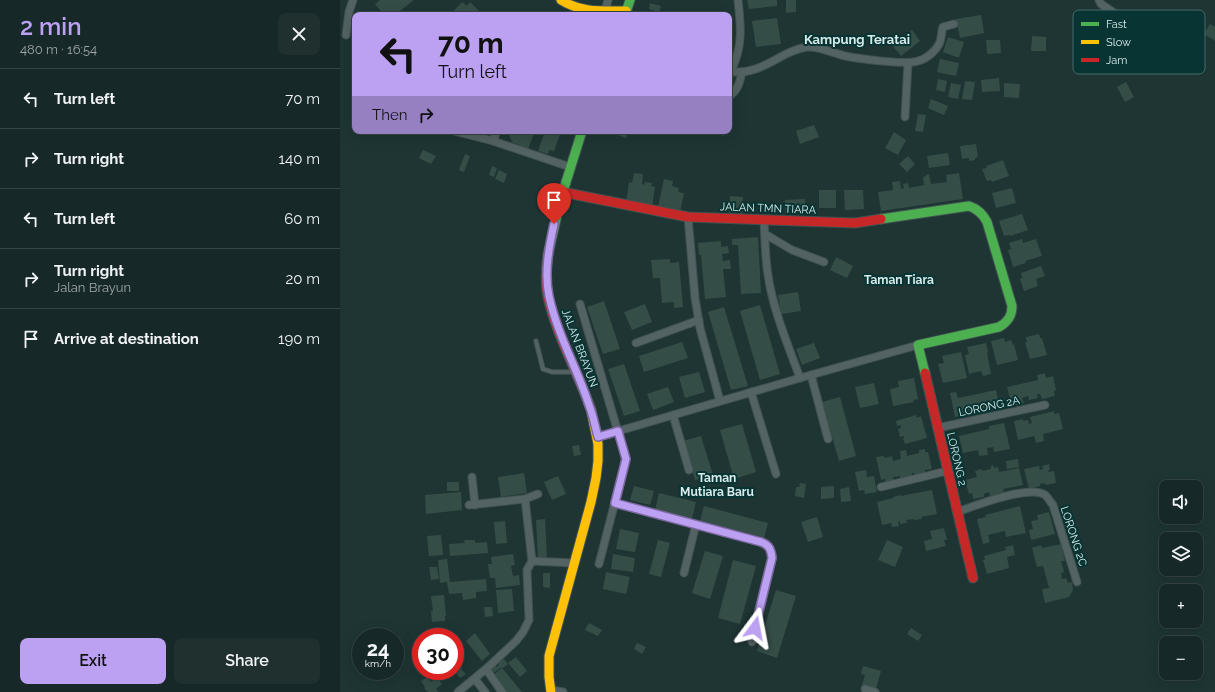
<!DOCTYPE html>
<html lang="en">
<head>
<meta charset="utf-8">
<style>
  :root { --surface:#162827; --page:#1f302f; --text:#f1f3f6; --muted:#9ea6a7; --line:#354444; --accent:#bca0f2 }
  body { margin:0; font-family:Raleway,sans-serif; background:var(--page); color:var(--text); height:100vh; display:flex; flex-direction:column; font-size:15px; white-space:nowrap }
  * { box-sizing:border-box; margin:0 }
  p { font-size:13px; color:var(--muted) }
  .icon { flex:none; width:22px; height:22px; fill:none; stroke:currentColor; stroke-width:2; stroke-linecap:round; stroke-linejoin:round }
  .map { position:relative; flex:1; overflow:hidden }
  .sheet { display:flex; flex-direction:column; background:var(--surface); width:340px }
  .sheet>* { flex:none }
  .top-card { position:absolute; left:12px; top:12px; width:380px; height:122px; border-radius:8px; box-shadow:0 4px 16px #0002,0 0 0 1px var(--line); background:#bca0f2; color:#111; overflow:hidden }
  .controls { position:absolute; left:819px; top:480px; display:grid; gap:8px }
  .controls a { display:grid; place-items:center; width:44px; height:44px; border-radius:8px; background:var(--surface); box-shadow:0 4px 16px #0002,0 0 0 1px var(--line); font-size:20px }
  .speed { position:absolute; left:12px; top:628px; display:flex; gap:8px; font-size:20px; font-weight:700; text-align:center }
  .speed>* { display:grid; place-content:center; width:52px; height:52px; border-radius:50%; background:var(--surface); box-shadow:0 4px 16px #0002,0 0 0 1px var(--line); line-height:1 }
  .speed small { font-size:10px; font-weight:400 }
  .speed .limit { border:6px solid #d22; background:#fff; color:#111 }
  .pin { position:absolute; display:grid; place-items:center; width:34px; height:34px; color:#fff; margin:-41px -17px; border-radius:50% 50% 50% 0; rotate:-45deg; box-shadow:0 0 4px #0007 }
  .pin .icon { rotate:45deg }
  .me { position:absolute; width:44px; margin:-22px; rotate:13deg; stroke-linejoin:round; filter:drop-shadow(0 0 3px #0008) }
  .turn { display:flex; align-items:center; gap:14px; height:84px; padding:0 20px; font-size:18px }
  .turn .icon { width:52px; height:52px; stroke-width:2.5 }
  .turn b { display:block; font-size:28px; line-height:34px }
  .then { display:flex; align-items:center; height:38px; padding:0 20px; background:#0003; gap:8px; font-size:15px }
  .round { display:grid; place-items:center; flex:none; width:42px; height:42px; border-radius:8px; background:var(--page) }
  .summary { display:flex; align-items:center; justify-content:space-between; height:68px; padding:0 20px }
  h1 { font-size:24px; font-weight:600; line-height:30px; color:var(--accent) }
  .cta { display:flex; gap:8px; margin-top:auto; padding:8px 20px }
  .cta a { flex:1; height:46px; border-radius:8px; background:var(--accent); color:#111; font-size:16px; font-weight:600; line-height:46px; text-align:center }
  .cta a+a { background:var(--page); color:var(--text) }
  ul { padding:0; list-style:none }
  li { display:flex; align-items:center; gap:12px; height:60px; padding:0 20px; border-top:1px solid var(--line) }
  li div { flex:1 }
  li b { display:block; font-size:15px }
  li em { font-style:normal }
  main { display:flex; flex:1; min-height:0 }
  .map>svg:first-child { display:block }
  .building { fill:#354d47 }
  .lines { fill:none; stroke-linecap:round; stroke-linejoin:round }
  .lane-casing { stroke:#405251; stroke-width:5.5 }
  .street-casing { stroke:#405251; stroke-width:9 }
  .fast-casing { stroke:#405251; stroke-width:11 }
  .slow-casing { stroke:#405251; stroke-width:11 }
  .jam-casing { stroke:#405251; stroke-width:11 }
  .lane { stroke:#536262; stroke-width:3.5 }
  .street { stroke:#536262; stroke-width:7 }
  .fast { stroke:#4caf50; stroke-width:9 }
  .slow { stroke:#ffc107; stroke-width:9 }
  .jam { stroke:#c62828; stroke-width:9 }
  .route-casing { stroke:#7a689d; stroke-width:10 }
  .route { stroke:#bca0f2; stroke-width:7 }
  .labels { text-anchor:middle; stroke-width:4; stroke-linejoin:round; paint-order:stroke }
  .street-label { font-size:11px; fill:#d7eceb; stroke:#083433 }
  .neighbourhood-label { font-size:12px; font-weight:bold; fill:#d7eceb; stroke:#083433 }
  .quarter-label { font-size:13px; font-weight:bold; fill:#d7eceb; stroke:#083433 }
  .key { fill:#083433; stroke:#466b6a; stroke-width:1 }
  .key-label { font-size:11px; fill:#d7eceb }
</style>
</head>
<body>
<main>
<section class="sheet">
<div class="summary"><div><h1>2 min</h1><p>480 m · 16:54</p></div><a class="round"><svg class="icon" aria-label="close" viewBox="0 0 24 24"><path d="M6 6l12 12M18 6L6 18"/></svg></a></div>
<ul>
<li><svg class="icon" aria-label="left" viewBox="0 0 24 24"><path d="M17 20v-9H6M10 6l-5 5 5 5"/></svg><div><b>Turn left</b></div><em>70 m</em></li>
<li><svg class="icon" aria-label="right" viewBox="0 0 24 24"><path d="M7 20v-9h11M14 6l5 5-5 5"/></svg><div><b>Turn right</b></div><em>140 m</em></li>
<li><svg class="icon" aria-label="left" viewBox="0 0 24 24"><path d="M17 20v-9H6M10 6l-5 5 5 5"/></svg><div><b>Turn left</b></div><em>60 m</em></li>
<li><svg class="icon" aria-label="right" viewBox="0 0 24 24"><path d="M7 20v-9h11M14 6l5 5-5 5"/></svg><div><b>Turn right</b><p>Jalan Brayun</p></div><em>20 m</em></li>
<li><svg class="icon" aria-label="arrive" viewBox="0 0 24 24"><path d="M6 21V4h12l-3 4 3 4H6"/></svg><div><b>Arrive at destination</b></div><em>190 m</em></li>
</ul>
<div class="cta"><a>Exit</a><a>Share</a></div>
</section>
<div class="map">
<svg width="875" height="692" viewBox="0 0 875 692">
  <rect width="100%" height="100%" fill="#1e3534"/>
  <g class="building">
    <polygon points="40,0 74,0 55,15 44,15 35,4"/>
    <polygon points="407,0 437,0 437,6 409,9"/>
    <polygon points="446,0 456,0 456,12 446,13"/>
    <polygon points="122,2 127,6 130,2 139,11 136,15 110,15"/>
    <polygon points="310,3 321,6 319,12 309,9"/>
    <polygon points="641,15 644,33 620,38 616,19"/>
    <polygon points="437,18 441,44 416,47 412,21"/>
    <polygon points="870,24 875,27 875,41 864,34"/>
    <polygon points="572,30 580,41 561,56 552,45"/>
    <polygon points="692,36 706,37 706,51 691,51"/>
    <polygon points="608,37 624,42 619,58 603,52"/>
    <polygon points="646,40 660,40 661,53 647,54"/>
    <polygon points="600,59 619,63 616,76 597,72"/>
    <polygon points="659,78 660,91 642,92 641,80"/>
    <polygon points="598,79 607,81 605,92 596,90"/>
    <polygon points="625,81 635,82 632,100 622,99"/>
    <polygon points="786,82 794,97 785,102 777,87"/>
    <polygon points="611,83 621,85 618,99 608,97"/>
    <polygon points="664,83 680,84 679,98 664,97"/>
    <polygon points="591,99 608,106 604,115 588,108"/>
    <polygon points="578,114 586,115 583,132 575,131"/>
    <polygon points="474,125 479,137 460,144 456,131"/>
    <polygon points="170,131 195,131 188,149 172,142 169,135"/>
    <polygon points="205,131 210,131 220,134 214,151 209,150 208,154 198,151"/>
    <polygon points="267,131 289,131 286,138"/>
    <polygon points="368,131 385,131 384,136"/>
    <polygon points="554,132 566,140 558,155 545,148"/>
    <polygon points="636,144 638,157 635,158 635,160 629,161 629,158 622,159 620,146"/>
    <polygon points="83,150 96,156 91,164 79,158"/>
    <polygon points="608,153 610,165 589,168 587,156"/>
    <polygon points="125,154 130,156 124,172 119,170"/>
    <polygon points="568,156 575,164 567,172 559,164"/>
    <polygon points="663,160 669,176 652,182 651,180 647,181 642,169 647,168 646,166"/>
    <polygon points="152,166 157,168 154,177 149,175"/>
    <polygon points="159,170 167,174 164,183 155,179"/>
    <polygon points="294,173 303,174 302,184 304,185 305,182 312,183 311,186 315,187 312,207 286,203 289,182 292,183"/>
    <polygon points="619,173 623,199 541,211 538,192 553,190 552,182 560,181 561,189 564,188 563,184 568,183 569,188 584,185 583,177 586,176 586,175 589,174 591,184 607,182 606,175"/>
    <polygon points="324,179 333,181 332,186 339,188 338,192 344,193 340,212 318,207"/>
    <polygon points="672,188 676,203 656,208 652,193"/>
    <rect x="479" y="190" width="17" height="18"/>
    <polygon points="504,190 523,190 524,209 505,210"/>
    <polygon points="390,196 403,197 402,214 389,213"/>
    <polygon points="465,199 466,212 445,213 445,200"/>
    <polygon points="682,214 688,230 670,236 669,235 664,236 659,221"/>
    <polygon points="418,237 421,293 401,294 398,245 392,245 392,239"/>
    <polygon points="682,239 683,243 696,239 702,256 685,261 686,263 673,267 668,250 671,249 669,243"/>
    <polygon points="381,241 381,247 388,246 389,253 382,254 383,261 390,260 391,269 383,269 386,297 365,299 361,255 359,255 358,243"/>
    <polygon points="496,257 513,266 507,278 490,270"/>
    <polygon points="330,259 330,263 339,262 343,307 334,308 334,302 322,303 320,278 313,278 311,260"/>
    <polygon points="701,266 705,276 696,279 698,286 684,291 680,279 682,278 681,273"/>
    <polygon points="458,292 461,311 441,314 438,295"/>
    <polygon points="264,301 280,349 263,354 247,307"/>
    <polygon points="305,304 312,322 292,330 284,312"/>
    <polygon points="420,305 440,374 420,380 400,311"/>
    <polygon points="384,307 408,386 391,390 368,312"/>
    <polygon points="699,334 700,338 702,338 707,355 690,359 685,342 687,342 686,337"/>
    <polygon points="664,338 665,342 671,340 673,345 674,344 678,360 657,365 651,341"/>
    <polygon points="342,342 348,358 304,372 299,356"/>
    <polygon points="474,343 480,358 462,365 456,349"/>
    <polygon points="646,343 648,352 647,353 651,374 643,376 641,371 629,374 625,355 629,354 627,347"/>
    <polygon points="621,352 627,378 603,383 598,364 604,363 602,356"/>
    <polygon points="284,364 300,411 284,416 268,369"/>
    <polygon points="359,372 365,392 345,398 339,377"/>
    <polygon points="705,373 706,378 713,376 716,390 714,391 715,396 702,399 700,394 697,394 698,398 689,400 688,396 682,398 684,403 672,406 667,387 698,380 697,375"/>
    <polygon points="574,378 578,399 573,400 574,402 553,406 550,389 559,387 558,381"/>
    <polygon points="534,383 539,404 520,408 515,387"/>
    <polygon points="328,387 334,402 313,410 307,394"/>
    <polygon points="656,390 660,408 630,414 630,410 625,411 626,415 615,417 610,393 616,392 618,398"/>
    <polygon points="500,397 516,456 499,461 482,402"/>
    <polygon points="714,411 714,414 719,413 723,429 703,434 704,441 696,443 694,436 678,440 674,421 683,419 683,421 688,420 689,424 692,423 690,417"/>
    <polygon points="576,415 577,418 581,416 587,438 565,444 563,438 564,438 564,436 560,437 558,429 561,428 561,425 557,426 556,421"/>
    <polygon points="664,423 670,449 654,452 653,447 647,448 648,455 639,456 638,450 623,453 619,436 649,429 649,426"/>
    <polygon points="402,424 416,472 394,479 380,430"/>
    <polygon points="361,436 373,475 355,480 343,441"/>
    <polygon points="239,445 241,455 234,456 232,446"/>
    <polygon points="585,449 585,452 588,452 592,469 585,470 585,473 575,475 574,473 572,473 572,477 560,479 560,476 553,477 554,480 545,482 545,479 541,480 536,457 544,456 545,458 552,456 553,461 561,459 560,451 566,450 567,456 579,453 579,450"/>
    <polygon points="678,459 679,467 667,469 666,461"/>
    <polygon points="709,464 710,470 708,471 709,472 714,471 716,483 705,485 705,483 700,484 700,486 689,489 684,469 699,466 700,470 703,469 702,466"/>
    <polygon points="653,465 654,468 658,467 659,472 679,468 683,485 663,489 664,492 650,496 649,492 644,494 644,497 633,499 632,493 629,494 625,480 637,477 635,471 642,469 642,471 651,469 651,466"/>
    <polygon points="526,470 527,477 534,476 537,492 525,494 524,490 519,491 515,472"/>
    <polygon points="184,473 187,493 161,497 158,477"/>
    <polygon points="218,476 226,494 212,500 204,482"/>
    <rect x="107" y="482" width="12" height="9"/>
    <polygon points="460,483 466,484 464,498 455,496 456,487 459,487"/>
    <polygon points="294,486 314,491 310,505 290,500"/>
    <polygon points="494,486 494,498 481,499 481,487"/>
    <polygon points="509,487 511,501 501,502 500,489"/>
    <polygon points="592,490 597,514 581,517 582,519 574,520 574,519 566,520 567,523 560,524 560,521 558,522 559,526 552,527 551,523 542,525 537,502 553,498 553,497 561,495 561,496"/>
    <polygon points="121,492 122,510 86,514 85,495"/>
    <polygon points="319,493 356,502 352,519 315,510"/>
    <polygon points="364,506 428,523 424,538 360,521"/>
    <polygon points="680,506 686,533 666,537 665,531 648,535 650,542 643,544 637,519 646,517 645,515"/>
    <polygon points="709,512 715,534 691,540 689,530 693,529 691,521 698,520 697,515"/>
    <polygon points="477,517 483,537 468,542 461,522"/>
    <polygon points="205,519 207,557 198,557 196,520"/>
    <polygon points="165,521 167,543 156,544 154,522"/>
    <polygon points="604,528 607,540 604,540 606,546 586,551 584,541 592,539 590,531"/>
    <polygon points="280,529 299,533 295,552 276,549"/>
    <polygon points="101,535 103,555 89,556 87,536"/>
    <polygon points="124,540 135,540 135,543 147,542 148,553 110,556 109,544 125,543"/>
    <polygon points="318,540 330,543 321,577 309,574"/>
    <polygon points="547,540 563,547 555,567 538,560"/>
    <polygon points="721,544 725,561 721,561 724,572 721,573 722,579 726,578 728,583 732,582 733,590 729,597 705,603 702,589 709,588 703,566 697,567 692,548 701,545 702,548"/>
    <polygon points="673,545 675,555 667,557 669,568 647,574 643,560 645,560 644,556 666,550 665,547"/>
    <polygon points="365,551 383,556 370,599 352,593"/>
    <polygon points="173,554 175,565 171,566 173,576 179,575 180,585 156,588 155,578 150,578 148,564 152,564 151,557"/>
    <polygon points="273,554 295,558 293,572 271,569"/>
    <polygon points="107,559 110,582 146,579 147,591 136,592 136,598 123,600 122,593 109,594 107,582 100,583 98,560"/>
    <polygon points="393,560 416,566 400,624 378,618"/>
    <polygon points="89,567 97,567 99,579 91,580"/>
    <polygon points="266,572 290,577 286,594 263,589"/>
    <polygon points="203,573 210,573 210,588 203,587"/>
    <polygon points="172,589 174,611 158,613 156,590"/>
    <polygon points="436,590 456,596 437,658 417,651"/>
    <polygon points="104,595 106,616 105,616 105,621 92,622 91,611 93,611 91,596"/>
    <polygon points="144,607 152,607 153,616 145,617"/>
    <polygon points="249,623 262,630 258,636 245,630"/>
    <polygon points="571,628 582,635 578,641 567,634"/>
    <polygon points="135,633 150,654 142,661 126,641"/>
    <polygon points="297,643 306,647 302,654 294,649"/>
    <polygon points="176,657 187,671 180,677 168,663"/>
    <polygon points="164,659 168,664 163,668 162,667 152,674 151,673 153,671 150,669 155,665 157,667 159,664 158,663"/>
    <polygon points="115,661 116,662 117,661 122,668 121,669 126,674 120,678 116,673 111,677 107,671 115,671"/>
    <polygon points="523,666 541,671 536,689 522,685 525,675 521,674"/>
    <polygon points="162,668 182,692 166,692 152,676"/>
    <polygon points="87,677 91,682 97,678 102,684 96,689 99,692 88,692 84,688 85,687 81,681"/>
  </g>
  <g class="lines">
    <g class="lane-casing">
      <polyline id="lane" points="196,341 203,369 212,372 235,372"/>
    </g>
    <g class="street-casing">
      <g id="street">
        <polyline points="759,0 761,4 799,30 802,35 802,45 793,70"/>
        <polyline points="265,11 268,0"/>
        <polyline points="6,35 9,12 13,0"/>
        <path d="M 389,71 C 410,76 429,63 446,54 C 453,51 459,48 467,47 C 479,46 493,53 505,56 C 520,59 565,65 578,61 C 586,59 595,52 599,44 C 602,39 601,32 603,27 L 614,24"/>
        <path d="M 391,71 C 403,47 401,27 398,0"/>
        <path d="M 389,96 C 398,91 400,81 402,72"/>
        <polyline points="565,117 568,63"/>
        <polyline points="114,131 153,141 230,167"/>
        <polyline points="153,141 157,131"/>
        <polyline points="348,217 355,298 360,328 380,401"/>
        <path d="M 424,220 C 425,238 425,257 428,275 C 433,310 448,345 460,378"/>
        <polyline points="425,234 452,250 484,262"/>
        <polyline points="240,304 286,459 259,564"/>
        <polyline points="296,343 359,320"/>
        <polyline points="471,375 488,439"/>
        <polyline points="411,392 436,474"/>
        <polyline points="333,415 349,470"/>
        <polyline points="597,428 705,405"/>
        <polyline points="258,437 460,378 578,345"/>
        <polyline points="132,477 135,505"/>
        <polyline points="541,487 607,471"/>
        <polyline points="185,499 192,561"/>
        <path d="M 275,503 L 421,542 C 428,545 431,549 432,557 L 412,642"/>
        <polyline points="129,505 185,499 198,494"/>
        <path d="M 617,512 C 634,506 690,484 705,495 C 708,497 710,502 713,505 L 737,582"/>
        <polyline points="344,573 356,524"/>
        <polyline points="146,669 162,692"/>
        <polyline points="135,679 145,692"/>
        <polyline points="525,689 535,692"/>
        <polyline points="211,690 223,692"/>
        <polyline points="118,692 146,669 176,641 183,632 189,620 187,570 192,561 234,563"/>
      </g>
    </g>
    <g class="fast-casing">
      <g id="fast">
        <polyline points="285,15 290,0"/>
        <path d="M 541,219 L 629,206 C 638,209 643,214 647,222 L 672,306 C 672,316 668,322 659,327 L 578,345 L 585,373"/>
        <polyline points="208,254 221,198 242,131"/>
      </g>
    </g>
    <g class="slow-casing">
      <g id="slow">
        <path d="M 221,0 C 241,13 263,11 286,11"/>
        <polyline points="211,692 209,677 209,656 251,502 256,478 258,461 258,444 251,410"/>
      </g>
    </g>
    <g class="jam-casing">
      <g id="jam">
        <polyline points="222,192 348,217 515,223 541,219"/>
        <path d="M 208,254 C 206,268 205,283 208,297 C 217,337 238,372 251,410"/>
        <polyline points="585,373 633,578"/>
      </g>
    </g>
    <use href="#lane" class="lane"/>
    <use href="#street" class="street"/>
    <use href="#fast" class="fast"/>
    <use href="#slow" class="slow"/>
    <use href="#jam" class="jam"/>
  </g>
  <g class="lines">
    <g class="route-casing">
      <path id="route" d="M 214,224 C 209,247 204,273 209,296 C 217,334 237,368 249,405 C 253,415 255,426 258,437 L 278,431 L 286,459 L 275,503 L 421,542 C 429,545 431,549 432,558 L 415,628"/>
    </g>
    <use href="#route" class="route"/>
  </g>
  <g class="labels">
    <g class="street-label">
      <text transform="translate(428 208) rotate(2)" y="4">JALAN TMN TIARA</text>
      <text transform="translate(240 348) rotate(69)" y="4">JALAN BRAYUN</text>
      <text transform="translate(649 406) rotate(-12)" y="4">LORONG 2A</text>
      <text transform="translate(617 459) rotate(77)" y="4">LORONG 2</text>
      <text transform="translate(734 536) rotate(72)" y="4">LORONG 2C</text>
    </g>
    <g class="neighbourhood-label">
      <text x="559" y="284">Taman Tiara</text>
      <text x="377" y="482">Taman<tspan x="377" dy="14">Mutiara Baru</tspan></text>
    </g>
    <g class="quarter-label">
      <text x="517" y="44">Kampung Teratai</text>
    </g>
  </g>
  <rect x="733" y="10" width="132" height="64" rx="6" class="key"/>
  <rect x="741" y="22" width="18" height="4" fill="#4caf50"/>
  <rect x="741" y="40" width="18" height="4" fill="#ffc107"/>
  <rect x="741" y="58" width="18" height="4" fill="#c62828"/>
  <g class="key-label">
    <text x="766" y="28">Fast</text>
    <text x="766" y="46">Slow</text>
    <text x="766" y="64">Jam</text>
  </g>
</svg>
<div class="controls">
<a><svg class="icon" aria-label="sound" viewBox="0 0 24 24"><path d="M4 9h4l5-4v14l-5-4H4zM17 9q2 3 0 6"/></svg></a>
<a><svg class="icon" aria-label="layers" viewBox="0 0 24 24"><path d="M12 4l9 5-9 5-9-5zM3 14l9 5 9-5"/></svg></a>
<a>+</a>
<a>−</a>
</div>
<div class="speed"><div>24<small>km/h</small></div><div class="limit">30</div></div>
<div class="pin" style="left:214px;top:224px;background:#d93025"><svg class="icon" aria-label="arrive" viewBox="0 0 24 24"><path d="M6 21V4h12l-3 4 3 4H6"/></svg></div>
<svg class="me" style="left:415px;top:628px" viewBox="-20 -20 40 40"><path d="M0-17L14 15 0 8-14 15z" fill="#bca0f2" stroke="#fff" stroke-width="4"/></svg>
<div class="top-card">
<div class="turn"><svg class="icon" aria-label="left" viewBox="0 0 24 24"><path d="M17 20v-9H6M10 6l-5 5 5 5"/></svg><div><b>70 m</b>Turn left</div></div>
<div class="then">Then<svg class="icon" aria-label="right" viewBox="0 0 24 24"><path d="M7 20v-9h11M14 6l5 5-5 5"/></svg></div>
</div>
</div>
</main>
</body>
</html>
